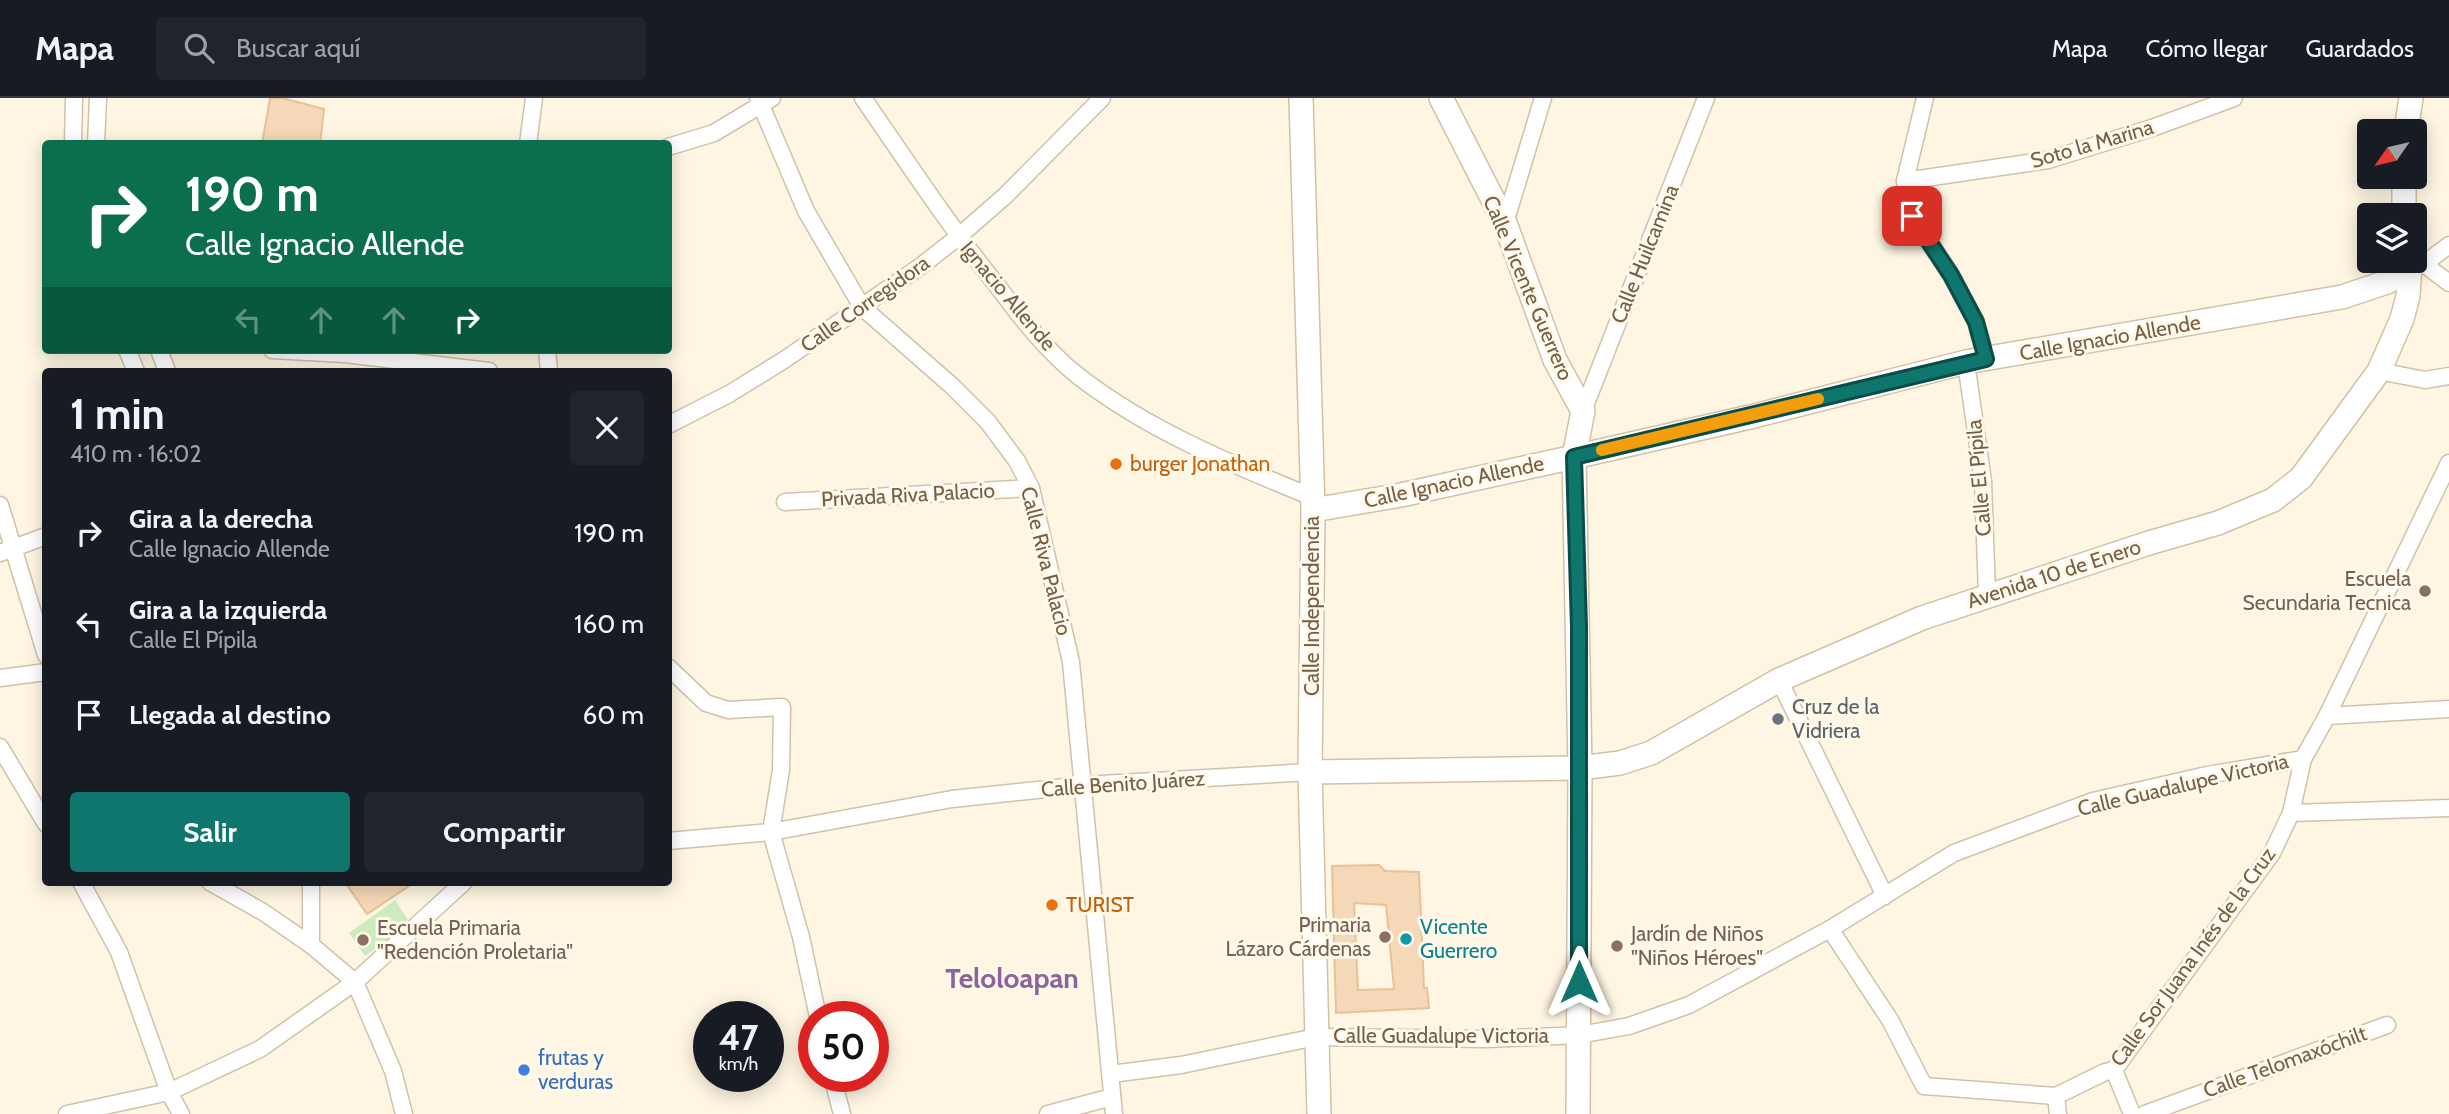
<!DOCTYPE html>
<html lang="es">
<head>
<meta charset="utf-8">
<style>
  :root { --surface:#171b24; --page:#20242c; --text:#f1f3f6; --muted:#9ea1a6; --line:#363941; --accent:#0f766e }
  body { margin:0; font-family:Cabin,sans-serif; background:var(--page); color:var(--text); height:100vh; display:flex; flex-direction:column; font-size:26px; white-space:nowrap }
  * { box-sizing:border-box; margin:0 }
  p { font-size:23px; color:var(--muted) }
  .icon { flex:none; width:38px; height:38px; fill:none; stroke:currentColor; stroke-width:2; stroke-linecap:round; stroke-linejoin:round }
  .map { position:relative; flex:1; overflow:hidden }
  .details { position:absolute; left:42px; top:270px; width:630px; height:518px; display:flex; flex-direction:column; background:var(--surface); border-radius:7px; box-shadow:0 4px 18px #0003 }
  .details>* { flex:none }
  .hud { position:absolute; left:42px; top:42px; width:630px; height:214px; border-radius:7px; box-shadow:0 4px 18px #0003; background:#0b6e4f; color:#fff; overflow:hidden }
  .needle { width:46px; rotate:236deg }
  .controls { position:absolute; left:2357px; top:21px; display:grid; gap:14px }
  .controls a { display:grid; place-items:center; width:70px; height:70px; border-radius:7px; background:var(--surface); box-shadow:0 4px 18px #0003; font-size:35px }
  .speed { position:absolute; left:693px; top:903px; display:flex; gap:14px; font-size:35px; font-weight:700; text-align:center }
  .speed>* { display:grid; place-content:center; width:91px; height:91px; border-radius:50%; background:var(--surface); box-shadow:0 4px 18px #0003; line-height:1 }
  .speed small { font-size:18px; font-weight:400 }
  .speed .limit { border:10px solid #d22; background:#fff; color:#111 }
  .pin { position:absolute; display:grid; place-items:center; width:60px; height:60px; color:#fff; margin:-30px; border-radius:14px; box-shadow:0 4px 10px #0006 }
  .me { position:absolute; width:77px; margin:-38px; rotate:0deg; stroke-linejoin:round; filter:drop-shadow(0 0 5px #0008) }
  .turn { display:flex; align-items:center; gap:24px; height:147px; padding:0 28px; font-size:32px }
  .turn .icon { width:91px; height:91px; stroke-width:2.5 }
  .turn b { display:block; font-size:49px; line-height:60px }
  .lanes { display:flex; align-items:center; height:66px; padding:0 28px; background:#0003; justify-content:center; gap:35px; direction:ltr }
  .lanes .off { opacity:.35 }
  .round { display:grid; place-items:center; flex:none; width:74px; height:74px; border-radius:7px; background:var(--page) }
  .head { display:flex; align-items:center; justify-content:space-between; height:119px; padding:0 28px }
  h1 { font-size:42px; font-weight:700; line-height:52px }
  .cta { display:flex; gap:14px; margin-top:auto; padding:14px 28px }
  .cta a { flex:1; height:80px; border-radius:7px; background:var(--accent); color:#fff; font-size:28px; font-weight:700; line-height:80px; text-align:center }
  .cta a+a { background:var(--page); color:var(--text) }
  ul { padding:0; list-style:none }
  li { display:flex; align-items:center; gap:21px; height:91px; padding:0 28px }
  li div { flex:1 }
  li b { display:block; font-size:26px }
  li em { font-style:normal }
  header { display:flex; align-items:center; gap:42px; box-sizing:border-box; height:98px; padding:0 35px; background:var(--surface); border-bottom:2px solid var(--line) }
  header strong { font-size:33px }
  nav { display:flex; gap:38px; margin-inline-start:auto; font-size:24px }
  .search { width:490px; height:63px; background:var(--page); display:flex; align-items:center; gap:18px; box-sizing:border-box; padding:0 24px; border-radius:7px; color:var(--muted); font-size:26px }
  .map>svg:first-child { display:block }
  .green { fill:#ccecc0 }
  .building { fill:#f5d8b8; stroke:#e8c197; stroke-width:2; fill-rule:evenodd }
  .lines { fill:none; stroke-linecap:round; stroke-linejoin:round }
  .street-casing { stroke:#d1c1ab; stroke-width:19 }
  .secondary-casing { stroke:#d3c0a5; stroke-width:26 }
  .street { stroke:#fff; stroke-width:16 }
  .secondary { stroke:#fff; stroke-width:23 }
  .route-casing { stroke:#0a4d48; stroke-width:18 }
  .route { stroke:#0f766e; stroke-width:12 }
  .slow { stroke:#f59e0b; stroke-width:12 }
  .food-dot { fill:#e8710a; stroke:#fff9ea; stroke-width:2.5 }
  .education-dot { fill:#8d6e63; stroke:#fff9ea; stroke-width:2.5 }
  .worship-dot { fill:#6b7280; stroke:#fff9ea; stroke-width:2.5 }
  .culture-dot { fill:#0f9aa8; stroke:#fff9ea; stroke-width:2.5 }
  .shop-dot { fill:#3f7fe0; stroke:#fff9ea; stroke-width:2.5 }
  .labels { text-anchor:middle; stroke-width:6; stroke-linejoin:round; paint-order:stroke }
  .street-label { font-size:21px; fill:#775e47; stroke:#fff9ea }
  .food-label { font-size:21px; fill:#c56008; stroke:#fff9ea; text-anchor:start }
  .education-label { font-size:21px; fill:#785e54; stroke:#fff9ea; text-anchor:end }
  .worship-label { font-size:21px; fill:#5b616d; stroke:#fff9ea; text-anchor:start }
  .culture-label { font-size:21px; fill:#0d838f; stroke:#fff9ea; text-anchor:start }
  .shop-label { font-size:21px; fill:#366cbe; stroke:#fff9ea; text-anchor:start }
  .district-label { font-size:28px; font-weight:bold; fill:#8f629b; stroke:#fff9ea }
</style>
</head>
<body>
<header>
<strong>Mapa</strong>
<div class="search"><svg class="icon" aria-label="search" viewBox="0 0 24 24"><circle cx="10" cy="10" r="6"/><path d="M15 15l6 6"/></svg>Buscar aquí</div>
<nav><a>Mapa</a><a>Cómo llegar</a><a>Guardados</a></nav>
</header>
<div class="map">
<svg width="2449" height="1016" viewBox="0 0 2449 1016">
  <rect width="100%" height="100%" fill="#fef6e2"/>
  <polygon class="green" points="395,802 411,826 365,858 349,835"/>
  <g class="building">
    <polygon points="270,0 282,0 324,11 320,46 262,46"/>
    <path d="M 1379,767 L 1385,773 L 1419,774 L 1424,890 L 1427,890 L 1429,910 L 1336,915 L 1332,768 ZM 1354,805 L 1386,807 L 1394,891 L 1358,892 Z"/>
    <polygon points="345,784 415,784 367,816"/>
  </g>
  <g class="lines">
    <g class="street-casing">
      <g id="street">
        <polyline points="758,0 806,113 862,209 952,288 988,324 1017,363 1031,390 1071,564 1114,1016"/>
        <path d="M 863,0 C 907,64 950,129 999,190 C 1022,221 1047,253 1077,277 C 1147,332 1231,366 1312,399"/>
        <polyline points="1925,0 1905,83 1912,118 1951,177 1976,224 1986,261"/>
        <polyline points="73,46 74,0"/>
        <polyline points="96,46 98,0"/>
        <polyline points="528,46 534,0"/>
        <polyline points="668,49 714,35 772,0"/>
        <polyline points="1905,83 2048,62 2152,30 2234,0"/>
        <polyline points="1505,125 1543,0"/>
        <polyline points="2424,166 2449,147"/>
        <polyline points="2411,170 2424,166 2449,185"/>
        <polyline points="127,252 136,273"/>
        <polyline points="159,252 167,273"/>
        <polyline points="272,252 345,256 489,273"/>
        <polyline points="547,252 549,273"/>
        <polyline points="1966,264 1983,383 1987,497"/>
        <polyline points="2379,273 2425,282 2449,278"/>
        <polyline points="1583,313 1706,0"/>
        <polyline points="668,327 729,296 784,262 921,168 958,139 1005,98 1102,0"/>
        <polyline points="785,404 1031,390"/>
        <polyline points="0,407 46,557"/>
        <polyline points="0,455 46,438"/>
        <polyline points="668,569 706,605 728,612 782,609 781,672 771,734 801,839 818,919"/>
        <polyline points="0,580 46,574"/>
        <polyline points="1779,582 1885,798"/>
        <polyline points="2327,618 2449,611"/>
        <polyline points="0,649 46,726"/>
        <polyline points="2291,715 2449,710"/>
        <polyline points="668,743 771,734 952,701 1084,687 1310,674"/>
        <polyline points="81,784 119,854 169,994 181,1016"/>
        <polyline points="210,784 263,814 311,847 355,884 393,973 404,1016"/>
        <polyline points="1830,831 1890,922 1924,988 2056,998"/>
        <polyline points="311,847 311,784"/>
        <polyline points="2114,972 2132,1016"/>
        <polyline points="1111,976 1181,967 1316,939 1487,941 1579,937 1629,928 1689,907 1830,831 1954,755 2093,703 2207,677 2303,661"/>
        <polyline points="832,978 842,1016"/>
        <polyline points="67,1016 169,994 260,951 355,884 464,784"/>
        <polyline points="1048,1016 1112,999"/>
        <polyline points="2058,1016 2056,998 2105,974 2114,972 2272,755 2291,715 2303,661 2327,618 2449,365"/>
        <polyline points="2145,1016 2387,927"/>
      </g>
    </g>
    <g class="secondary-casing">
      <g id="secondary">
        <polyline points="1301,0 1313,412 1310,674 1319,1016"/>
        <polyline points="1441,0 1505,125 1555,262 1583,313 1574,359 1580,670 1578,1016"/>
        <polyline points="2406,33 2411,0"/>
        <polyline points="2404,117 2404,79"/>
        <polyline points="1313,412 1401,397 1574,359 1750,319 1966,264 2342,199 2387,184 2411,170"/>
        <polyline points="1310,674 1580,670 1620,665 1651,655 1779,582 1922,520 2149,445 2218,425 2273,402 2301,380 2379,273 2402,221 2408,198 2410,163"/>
      </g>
    </g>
    <use href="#street" class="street"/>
    <use href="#secondary" class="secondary"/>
  </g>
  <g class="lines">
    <g class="route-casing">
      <polyline id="route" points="1579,884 1579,529 1574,359 1986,261 1976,224 1951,177 1912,118"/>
    </g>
    <use href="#route" class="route"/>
    <polyline class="slow" points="1602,352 1818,301"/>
  </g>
  <g class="food-dot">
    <circle cx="1116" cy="366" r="7"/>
    <circle cx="1052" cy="807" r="7"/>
  </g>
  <g class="education-dot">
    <circle cx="2425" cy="493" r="7"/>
    <circle cx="1385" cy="839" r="7"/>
    <circle cx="363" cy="842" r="7"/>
    <circle cx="1617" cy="848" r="7"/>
  </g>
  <circle class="worship-dot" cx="1778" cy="621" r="7"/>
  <circle class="culture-dot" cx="1406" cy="841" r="7"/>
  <circle class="shop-dot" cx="524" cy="972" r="7"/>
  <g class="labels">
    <g class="street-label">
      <text transform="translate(2092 46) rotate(-16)" y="7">Soto la Marina</text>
      <text transform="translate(1645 156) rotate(-68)" y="7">Calle Huilcamina</text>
      <text transform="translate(1528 190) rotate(67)" y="7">Calle Vicente Guerrero</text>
      <text transform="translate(1008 198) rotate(50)" y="7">Ignacio Allende</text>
      <text transform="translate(865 206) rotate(-35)" y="7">Calle Corregidora</text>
      <text transform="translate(2110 240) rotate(-10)" y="7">Calle Ignacio Allende</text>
      <text transform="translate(1979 380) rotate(-95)" y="7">Calle El Pípila</text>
      <text transform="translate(1454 384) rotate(-12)" y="7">Calle Ignacio Allende</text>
      <text transform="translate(908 397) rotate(-3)" y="7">Privada Riva Palacio</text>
      <text transform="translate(1046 463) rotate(76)" y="7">Calle Riva Palacio</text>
      <text transform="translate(2054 476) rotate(-18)" y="7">Avenida 10 de Enero</text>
      <text transform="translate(1312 508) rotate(-90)" y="7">Calle Independencia</text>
      <text transform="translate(1123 686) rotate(-4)" y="7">Calle Benito Juárez</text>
      <text transform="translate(2183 687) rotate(-13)" y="7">Calle Guadalupe Victoria</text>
      <text transform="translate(2193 859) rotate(-54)" y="7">Calle Sor Juana Inés de la Cruz</text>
      <text x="1441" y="945">Calle Guadalupe Victoria</text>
      <text transform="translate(2285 964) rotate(-20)" y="7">Calle Telomaxóchilt</text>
    </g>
    <g class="food-label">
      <text x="1130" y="373">burger Jonathan</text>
      <text x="1066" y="814">TURIST</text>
    </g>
    <g class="education-label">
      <text x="2411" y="488">Escuela<tspan x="2411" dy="24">Secundaria Tecnica</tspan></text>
      <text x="1371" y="834">Primaria<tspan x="1371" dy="24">Lázaro Cárdenas</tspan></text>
      <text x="377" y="837" text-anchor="start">Escuela Primaria<tspan x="377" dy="24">"Redención Proletaria"</tspan></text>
      <text x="1631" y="843" text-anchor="start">Jardín de Niños<tspan x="1631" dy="24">"Niños Héroes"</tspan></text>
    </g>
    <g class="worship-label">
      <text x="1792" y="616">Cruz de la<tspan x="1792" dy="24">Vidriera</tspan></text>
    </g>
    <g class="culture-label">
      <text x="1420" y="836">Vicente<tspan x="1420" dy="24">Guerrero</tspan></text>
    </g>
    <g class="shop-label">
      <text x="538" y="967">frutas y<tspan x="538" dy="24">verduras</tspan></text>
    </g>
    <g class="district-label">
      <text x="1012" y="890">Teloloapan</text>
    </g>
  </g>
</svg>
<div class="controls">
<a><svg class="needle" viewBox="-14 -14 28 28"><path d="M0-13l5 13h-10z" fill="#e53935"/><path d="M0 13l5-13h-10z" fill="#9ea1a6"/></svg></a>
<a><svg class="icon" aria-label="layers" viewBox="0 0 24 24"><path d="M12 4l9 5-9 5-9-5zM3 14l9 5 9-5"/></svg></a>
</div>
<div class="speed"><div>47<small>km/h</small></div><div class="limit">50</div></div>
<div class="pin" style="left:1912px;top:118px;background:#d93025"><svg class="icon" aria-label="arrive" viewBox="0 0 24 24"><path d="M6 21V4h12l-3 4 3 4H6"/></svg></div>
<svg class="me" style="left:1579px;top:884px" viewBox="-20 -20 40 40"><path d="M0-17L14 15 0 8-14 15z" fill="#0f766e" stroke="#fff" stroke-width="4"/></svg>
<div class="hud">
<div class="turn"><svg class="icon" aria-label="right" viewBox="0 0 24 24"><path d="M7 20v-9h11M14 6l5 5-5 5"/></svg><div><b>190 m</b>Calle Ignacio Allende</div></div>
<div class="lanes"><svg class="icon off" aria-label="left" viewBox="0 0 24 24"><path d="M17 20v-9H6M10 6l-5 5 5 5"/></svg><svg class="icon off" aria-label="ahead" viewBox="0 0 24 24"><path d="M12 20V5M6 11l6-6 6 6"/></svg><svg class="icon off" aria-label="ahead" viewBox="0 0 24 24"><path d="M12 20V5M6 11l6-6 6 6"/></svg><svg class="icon" aria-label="right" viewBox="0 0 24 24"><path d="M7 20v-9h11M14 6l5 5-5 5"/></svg></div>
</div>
<section class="details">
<div class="head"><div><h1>1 min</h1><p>410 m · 16:02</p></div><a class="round"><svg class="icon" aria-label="close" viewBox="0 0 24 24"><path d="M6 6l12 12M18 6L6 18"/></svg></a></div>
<ul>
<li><svg class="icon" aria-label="right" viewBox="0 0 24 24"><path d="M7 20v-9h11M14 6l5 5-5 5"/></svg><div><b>Gira a la derecha</b><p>Calle Ignacio Allende</p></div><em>190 m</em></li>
<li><svg class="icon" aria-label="left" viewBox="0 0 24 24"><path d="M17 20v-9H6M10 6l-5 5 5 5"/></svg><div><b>Gira a la izquierda</b><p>Calle El Pípila</p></div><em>160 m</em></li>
<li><svg class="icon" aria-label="arrive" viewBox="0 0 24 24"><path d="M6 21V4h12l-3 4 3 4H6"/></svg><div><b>Llegada al destino</b></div><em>60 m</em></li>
</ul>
<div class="cta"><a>Salir</a><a>Compartir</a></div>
</section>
</div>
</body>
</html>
